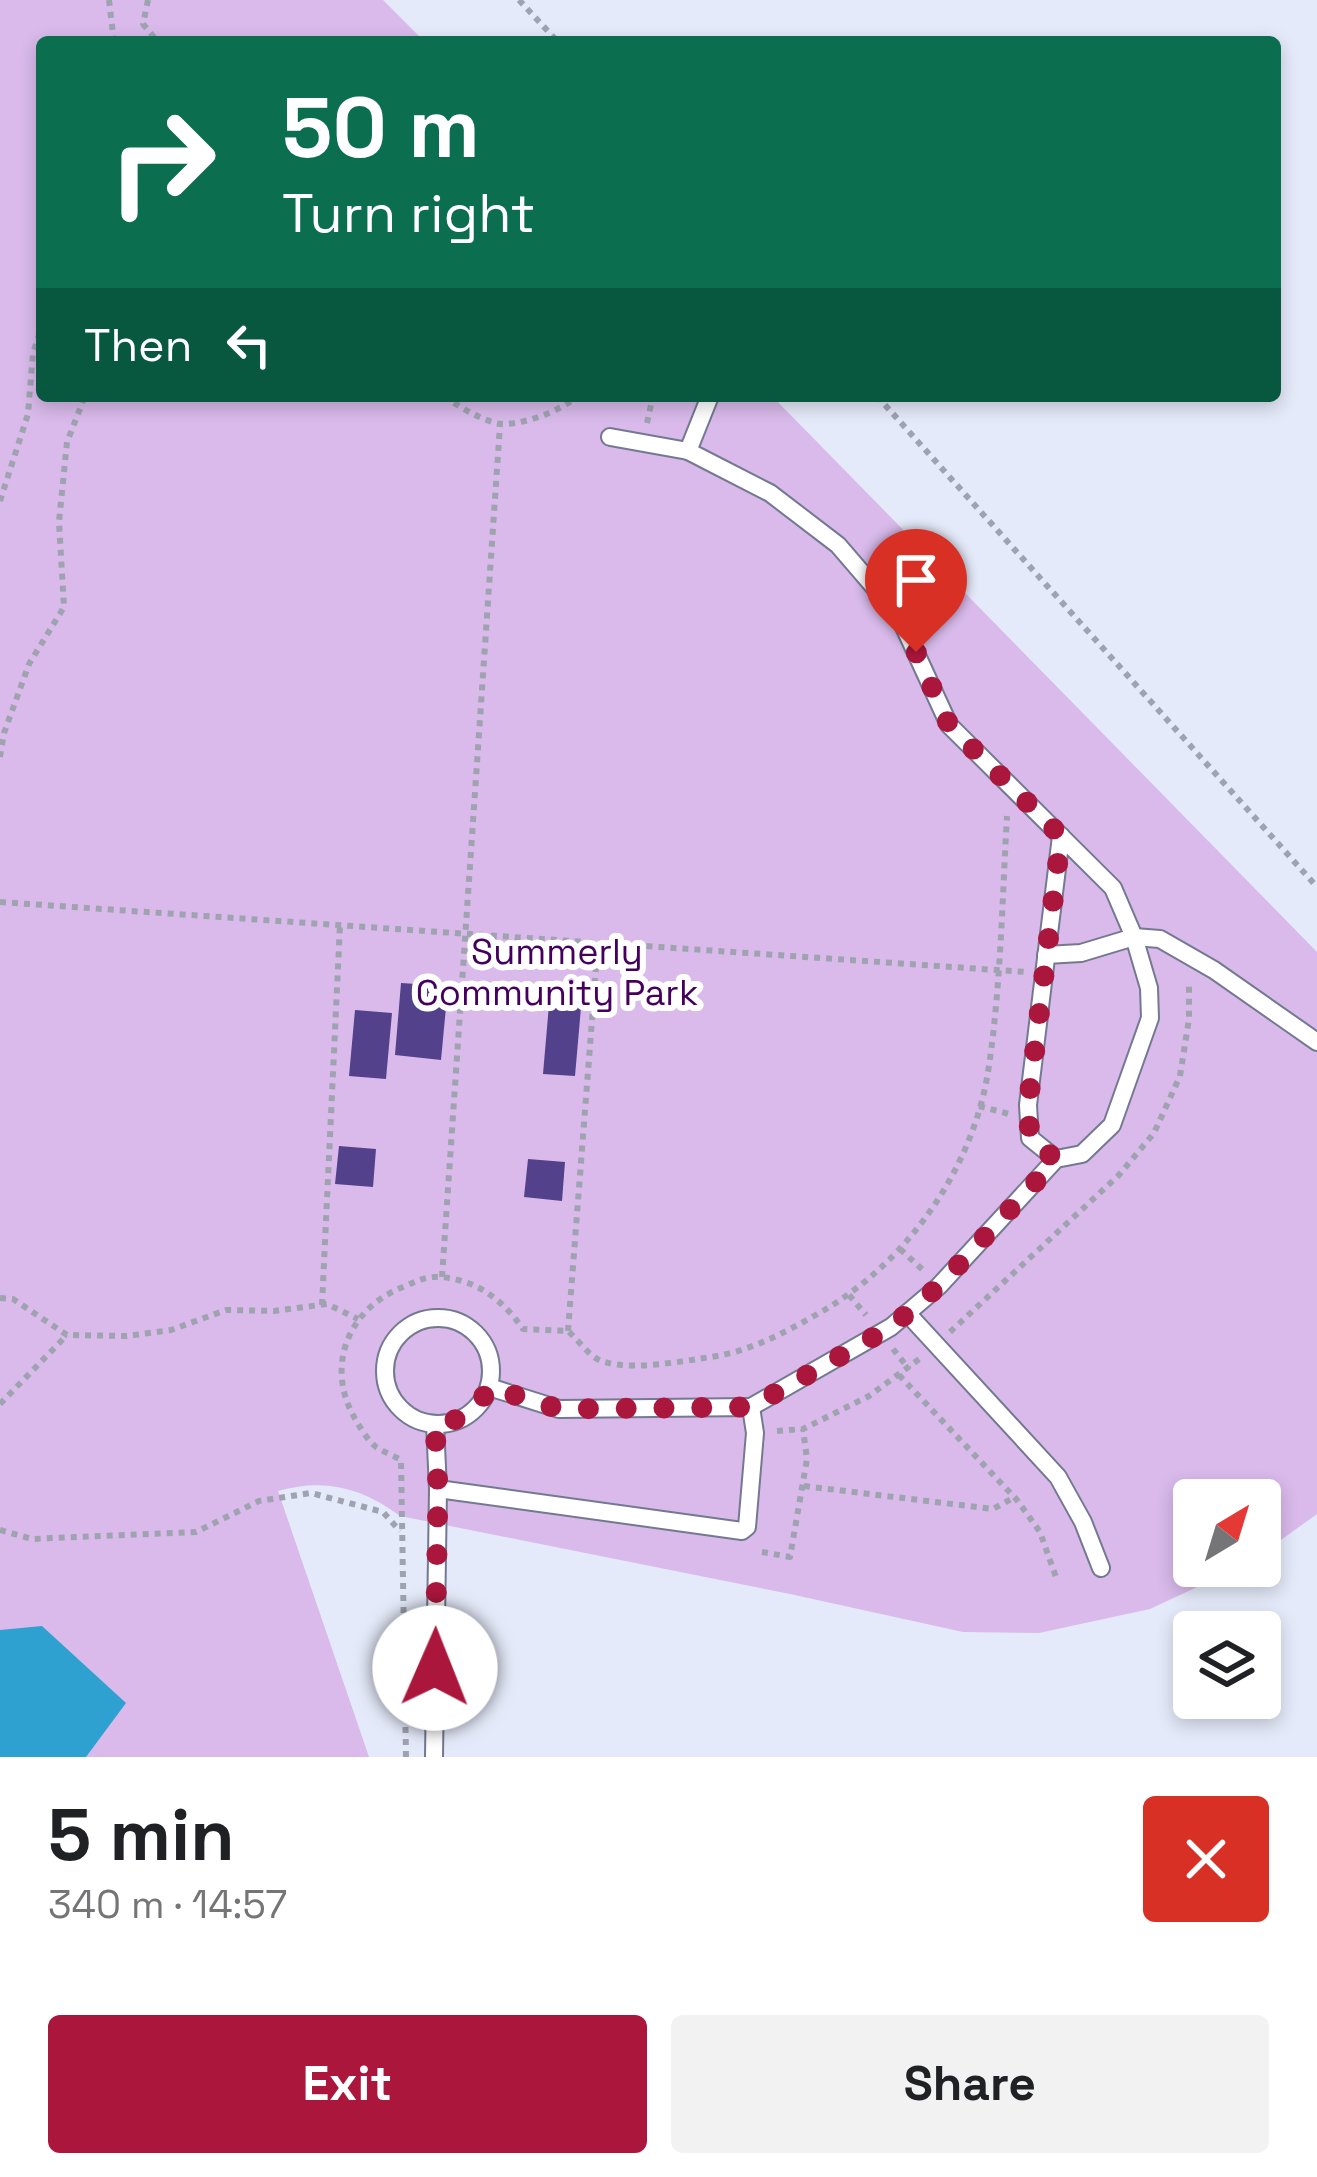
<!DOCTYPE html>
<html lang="en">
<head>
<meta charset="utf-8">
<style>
  :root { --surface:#fff; --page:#f2f2f2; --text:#202124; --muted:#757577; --accent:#ab163c }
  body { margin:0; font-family:"Space Grotesk",sans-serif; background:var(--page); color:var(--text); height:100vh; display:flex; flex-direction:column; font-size:45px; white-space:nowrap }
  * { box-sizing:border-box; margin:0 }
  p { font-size:39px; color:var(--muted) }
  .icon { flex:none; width:66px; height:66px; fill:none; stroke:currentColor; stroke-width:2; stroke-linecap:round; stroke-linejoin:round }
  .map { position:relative; height:1757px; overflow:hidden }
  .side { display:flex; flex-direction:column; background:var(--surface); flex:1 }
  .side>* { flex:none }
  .hud { position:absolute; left:36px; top:36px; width:1245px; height:366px; border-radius:12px; box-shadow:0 6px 18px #0003; background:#0b6e4f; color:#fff; overflow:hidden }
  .needle { width:78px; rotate:38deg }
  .controls { position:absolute; left:1173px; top:1479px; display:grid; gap:24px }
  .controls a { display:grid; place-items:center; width:108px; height:108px; border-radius:12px; background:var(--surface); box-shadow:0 6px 18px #0003; font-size:60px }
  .pin { position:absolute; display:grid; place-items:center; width:102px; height:102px; color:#fff; margin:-123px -51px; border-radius:50% 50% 50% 0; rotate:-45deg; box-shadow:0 0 12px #0007 }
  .pin .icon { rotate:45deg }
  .me { position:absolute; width:132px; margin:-66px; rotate:1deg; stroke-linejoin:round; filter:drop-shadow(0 0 9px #0008) }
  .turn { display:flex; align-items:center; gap:42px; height:252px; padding:0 48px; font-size:54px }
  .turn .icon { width:156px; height:156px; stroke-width:2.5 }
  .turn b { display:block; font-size:84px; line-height:102px }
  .then { display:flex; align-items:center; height:114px; padding:0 48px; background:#0003; gap:24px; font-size:45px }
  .round { display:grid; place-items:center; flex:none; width:126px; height:126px; border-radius:12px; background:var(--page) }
  .overview { display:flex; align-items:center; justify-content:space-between; height:204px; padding:0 48px }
  h1 { font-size:72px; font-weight:800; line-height:90px }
  .primary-button { display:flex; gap:24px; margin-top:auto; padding:24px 48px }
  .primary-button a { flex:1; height:138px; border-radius:12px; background:var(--accent); color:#fff; font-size:48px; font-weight:800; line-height:138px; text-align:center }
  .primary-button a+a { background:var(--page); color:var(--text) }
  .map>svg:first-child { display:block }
  .green { fill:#d9baeb }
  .water { fill:#2ea1d0 }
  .building { fill:#54418c }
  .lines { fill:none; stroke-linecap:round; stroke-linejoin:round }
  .service-casing { stroke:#727991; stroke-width:20 }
  .path { stroke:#9fa3b0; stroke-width:6; stroke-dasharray:6 6; stroke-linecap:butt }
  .service { stroke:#fff; stroke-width:16 }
  .route { stroke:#ab163c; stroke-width:21; stroke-dasharray:0 37.8 }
  .labels { text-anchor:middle; stroke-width:12; stroke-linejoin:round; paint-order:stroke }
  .park-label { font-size:36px; fill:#45005f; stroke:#fff }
</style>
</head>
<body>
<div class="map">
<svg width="1317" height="1757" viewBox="0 0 1317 1757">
  <rect width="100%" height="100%" fill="#e5eafa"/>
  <path class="green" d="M 0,0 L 383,0 L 425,42 L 42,42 L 42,396 L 772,396 L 1317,952 L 1317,1514 L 1260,1555 L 1260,1500 L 1194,1500 L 1194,1566 L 1242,1566 L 1150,1609 L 1039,1633 L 963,1632 L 790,1594 L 400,1516 C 362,1487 323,1478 278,1491 L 369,1757 L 0,1757 Z"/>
  <polygon class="water" points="42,1626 126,1703 86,1757 0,1757 0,1630"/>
  <g class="building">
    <polygon points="401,983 448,986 441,1060 395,1055"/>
    <polygon points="550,993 582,996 575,1076 543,1074"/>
    <polygon points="355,1010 392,1013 386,1079 349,1076"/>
    <polygon points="339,1146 376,1149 373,1187 335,1184"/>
    <polygon points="528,1159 565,1162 562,1201 524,1197"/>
  </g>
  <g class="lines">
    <g class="service-casing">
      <g id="service">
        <polyline points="610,437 688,451 770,493 838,545 899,616 949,725 1113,888 1134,937 1149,988 1150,1018 1112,1125 1082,1154 1056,1159 939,1286 891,1327 751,1407"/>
        <polyline points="688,451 710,396"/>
        <polyline points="1046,955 1081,953 1134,937 1160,939 1214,970 1317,1042"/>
        <polyline points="1056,1159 1030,1138 1028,1105 1061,836"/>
        <polyline points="907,1313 1058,1477 1083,1522 1101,1568"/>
        <circle cx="438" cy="1371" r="53"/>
        <polyline points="438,1489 742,1531 747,1527 755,1433 751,1407 559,1409 489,1387"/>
        <polyline points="434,1757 438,1489 435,1424"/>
      </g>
    </g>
    <g class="path">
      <polyline points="109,0 114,42"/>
      <polyline points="148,0 143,24 158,42"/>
      <polyline points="519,0 558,42"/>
      <path d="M 444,396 C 460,407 477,418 496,423 C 516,428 562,411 577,396"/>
      <polyline points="877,396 1317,887"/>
      <polyline points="647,423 653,396"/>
      <polyline points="0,501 28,414 33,353 42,326"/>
      <polyline points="0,757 4,733 29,664 64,607 59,522 67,442 85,396"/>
      <polyline points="0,902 1026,972"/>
      <polyline points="979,1106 1009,1114"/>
      <polyline points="900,1249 924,1271"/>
      <polyline points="442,1277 500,425"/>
      <polyline points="849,1295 866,1315"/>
      <polyline points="0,1298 13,1299 67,1335 127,1336 171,1330 226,1310 274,1311 327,1304 358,1319"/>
      <polyline points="322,1305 340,925"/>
      <polyline points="568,1331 598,942"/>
      <polyline points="950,1332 1119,1175 1154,1133 1180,1076 1189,1019 1189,982"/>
      <polyline points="893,1349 909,1369"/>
      <polyline points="899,1375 1017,1500 1040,1532 1057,1580"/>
      <polyline points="0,1404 67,1335"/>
      <polyline points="777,1431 803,1429 869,1396 922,1357"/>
      <polyline points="804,1486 993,1509 1015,1497"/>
      <polyline points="0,1530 32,1539 196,1532 259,1501 311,1493 383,1512 400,1531"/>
      <polyline points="762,1552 790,1557 807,1459 803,1429"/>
      <path d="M 406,1757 L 401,1460 C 394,1456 384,1452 376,1447 C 367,1440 360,1427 354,1417 C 325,1365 349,1308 403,1287 C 415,1282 426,1276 439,1277 C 476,1279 503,1300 523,1329 L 568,1331 C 577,1339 585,1350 594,1357 C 618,1374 683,1361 711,1357 C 751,1351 786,1332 821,1312 C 906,1263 972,1171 988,1072 C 1001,988 1002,901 1007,816"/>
    </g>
    <use href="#service" class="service"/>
  </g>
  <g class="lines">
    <path class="route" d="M 435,1668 L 438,1489 L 435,1424 C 462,1421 477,1411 489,1387 L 559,1409 L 751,1407 L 891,1327 L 939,1286 L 1056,1160 L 1030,1138 L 1028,1106 L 1061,836 L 949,725 L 916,652"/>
  </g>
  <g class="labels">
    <g class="park-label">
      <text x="557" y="964">Summerly<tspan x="557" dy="41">Community Park</tspan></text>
    </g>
  </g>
</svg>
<div class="controls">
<a><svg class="needle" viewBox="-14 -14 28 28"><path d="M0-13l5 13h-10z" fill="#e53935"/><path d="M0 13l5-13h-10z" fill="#757577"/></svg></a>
<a><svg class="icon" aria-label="layers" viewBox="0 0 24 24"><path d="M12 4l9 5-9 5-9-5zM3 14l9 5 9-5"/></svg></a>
</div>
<div class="pin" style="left:916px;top:652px;background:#d93025"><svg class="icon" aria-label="arrive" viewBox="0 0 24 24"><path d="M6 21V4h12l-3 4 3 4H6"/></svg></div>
<svg class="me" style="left:435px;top:1668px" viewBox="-20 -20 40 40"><circle r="19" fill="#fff"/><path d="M0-13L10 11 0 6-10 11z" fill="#ab163c"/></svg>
<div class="hud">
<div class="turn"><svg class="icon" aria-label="right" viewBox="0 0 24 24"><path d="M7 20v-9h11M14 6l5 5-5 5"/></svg><div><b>50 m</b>Turn right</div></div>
<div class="then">Then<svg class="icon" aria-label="left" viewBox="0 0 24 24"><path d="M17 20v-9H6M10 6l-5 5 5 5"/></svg></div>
</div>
</div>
<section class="side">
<div class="overview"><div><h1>5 min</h1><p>340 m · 14:57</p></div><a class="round" style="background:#d93025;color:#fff"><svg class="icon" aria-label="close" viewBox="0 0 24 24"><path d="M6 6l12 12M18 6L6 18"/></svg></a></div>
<div class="primary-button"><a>Exit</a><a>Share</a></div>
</section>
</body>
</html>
